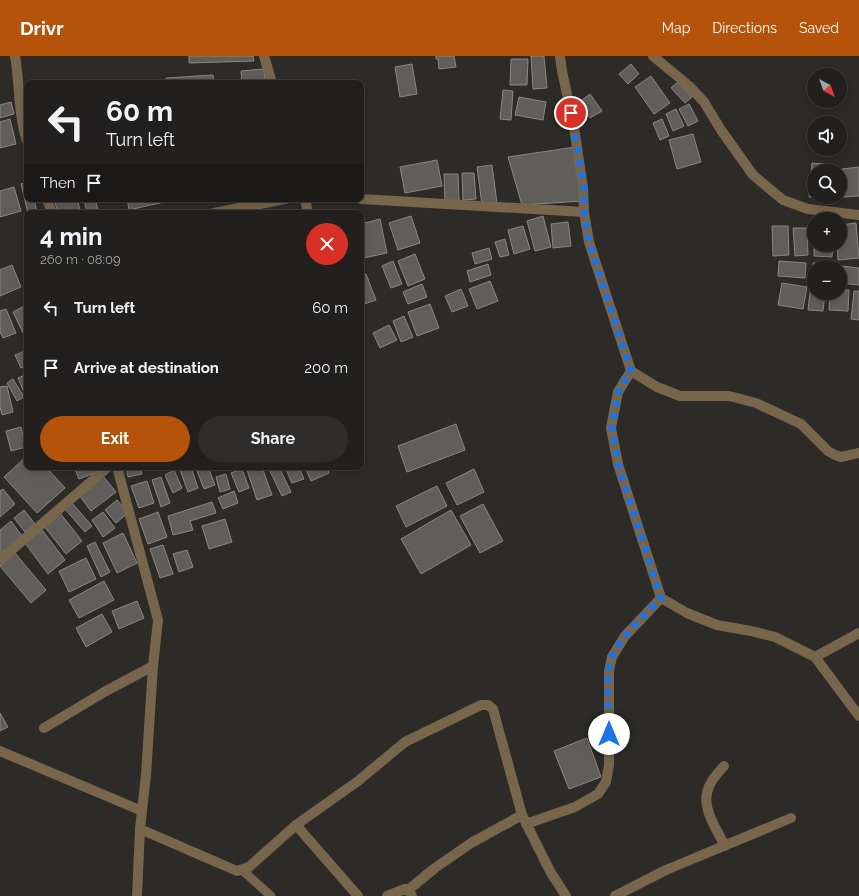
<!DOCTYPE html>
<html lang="en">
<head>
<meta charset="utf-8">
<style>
  :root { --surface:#22201e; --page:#2e2d2b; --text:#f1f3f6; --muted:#a2a3a4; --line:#3f3e3c; --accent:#b45309 }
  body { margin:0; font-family:Raleway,sans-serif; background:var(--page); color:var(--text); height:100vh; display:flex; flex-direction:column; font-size:15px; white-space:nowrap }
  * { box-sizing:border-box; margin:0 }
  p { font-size:13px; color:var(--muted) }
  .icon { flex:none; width:22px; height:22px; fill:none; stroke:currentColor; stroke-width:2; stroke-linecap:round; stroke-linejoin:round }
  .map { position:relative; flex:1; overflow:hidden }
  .panel { position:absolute; left:24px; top:154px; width:340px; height:260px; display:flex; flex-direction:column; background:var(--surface); border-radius:8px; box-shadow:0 2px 10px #0003,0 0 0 1px var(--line) }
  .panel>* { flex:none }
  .hud { position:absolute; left:24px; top:24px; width:340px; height:122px; border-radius:8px; box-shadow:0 2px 10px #0003,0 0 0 1px var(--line); background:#22201e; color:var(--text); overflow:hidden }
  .needle { width:26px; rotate:139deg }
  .tools { position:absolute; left:807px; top:12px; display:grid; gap:8px }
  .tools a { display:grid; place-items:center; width:40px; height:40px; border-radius:50%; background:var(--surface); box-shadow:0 2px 10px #0003,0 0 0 1px var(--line); font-size:20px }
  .pin { position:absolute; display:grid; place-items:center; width:34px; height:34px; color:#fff; margin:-17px; border:2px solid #fff; border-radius:50%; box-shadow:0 1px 4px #0007 }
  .me { position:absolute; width:44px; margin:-22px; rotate:0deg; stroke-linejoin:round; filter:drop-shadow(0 0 3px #0008) }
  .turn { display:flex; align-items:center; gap:14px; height:84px; padding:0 16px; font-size:18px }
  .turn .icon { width:52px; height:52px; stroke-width:2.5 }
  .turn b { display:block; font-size:28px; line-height:34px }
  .then { display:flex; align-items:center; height:38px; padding:0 16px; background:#0003; gap:8px; font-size:15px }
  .round { display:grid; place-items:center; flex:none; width:42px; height:42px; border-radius:21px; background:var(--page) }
  .headline { display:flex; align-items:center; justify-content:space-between; height:68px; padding:0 16px }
  h1 { font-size:24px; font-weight:700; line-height:30px }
  .button { display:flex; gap:8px; margin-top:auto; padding:8px 16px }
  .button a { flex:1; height:46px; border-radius:24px; background:var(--accent); color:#fff; font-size:16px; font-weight:700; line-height:46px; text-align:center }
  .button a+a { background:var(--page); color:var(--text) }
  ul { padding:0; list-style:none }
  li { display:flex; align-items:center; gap:12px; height:60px; padding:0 16px }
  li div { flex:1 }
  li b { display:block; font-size:15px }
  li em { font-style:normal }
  header { display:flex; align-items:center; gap:24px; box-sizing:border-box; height:56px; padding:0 20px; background:var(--accent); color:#fff }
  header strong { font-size:19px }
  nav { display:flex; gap:22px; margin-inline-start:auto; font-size:14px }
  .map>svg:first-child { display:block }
  .building { fill:#605e5b; stroke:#898784 }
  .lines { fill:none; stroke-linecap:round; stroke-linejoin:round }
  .service { stroke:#77664b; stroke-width:9 }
  .minor { stroke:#77664b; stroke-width:10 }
  .tertiary { stroke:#77664b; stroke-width:10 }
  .route { stroke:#1a73e8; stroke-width:7; stroke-dasharray:0 12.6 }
</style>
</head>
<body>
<header>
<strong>Drivr</strong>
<nav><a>Map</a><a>Directions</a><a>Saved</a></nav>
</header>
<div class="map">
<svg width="859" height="840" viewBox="0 0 859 840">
  <rect width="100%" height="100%" fill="#2d2b28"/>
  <g class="building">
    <polygon points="189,0 253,0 254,5 189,7"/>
    <polygon points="436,0 454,0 456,11 439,13 438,3 436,3"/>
    <polygon points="531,0 544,0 547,32 533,33"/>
    <polygon points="511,3 528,3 527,29 510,29"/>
    <polygon points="412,8 417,38 400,41 395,11"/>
    <polygon points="631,8 639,18 628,28 619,18"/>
    <polygon points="264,13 265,26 242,27 241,15"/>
    <polygon points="213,19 214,27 166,27 166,22"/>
    <polygon points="651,20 670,47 654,58 635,31"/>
    <polygon points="678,26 692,41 685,47 671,32"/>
    <polygon points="503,34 513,35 511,64 500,63"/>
    <polygon points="590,38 602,55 590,62 579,46"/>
    <polygon points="519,41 546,46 543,64 515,59"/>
    <polygon points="11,46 14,58 0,62 0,49"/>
    <polygon points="689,48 698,65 688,70 679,53"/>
    <polygon points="676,53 684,70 673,75 666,58"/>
    <polygon points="10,63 16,88 0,92 0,66"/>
    <polygon points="662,63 669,80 660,84 653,67"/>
    <polygon points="693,78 701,106 677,113 669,84"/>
    <polygon points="575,91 582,145 522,149 508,101"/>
    <polygon points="437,104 442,130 405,137 400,111"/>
    <polygon points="812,107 833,109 833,115 814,115 814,141 830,141 830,143 809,141"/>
    <polygon points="492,109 497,147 482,149 477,111"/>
    <polygon points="859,111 859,140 844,141 842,113"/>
    <polygon points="462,117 474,117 476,143 463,144"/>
    <polygon points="444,118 458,118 459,145 445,146"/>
    <polygon points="27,126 27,143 34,143 37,157 28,157 21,128"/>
    <polygon points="14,131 21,155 0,161 0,135"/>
    <polygon points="54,143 77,143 81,157 58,157"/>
    <polygon points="86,143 95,143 98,154 87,157 84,144"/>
    <polygon points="127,143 164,143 164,146 129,154"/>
    <polygon points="411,160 420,187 398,194 389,167"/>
    <polygon points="543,160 551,191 535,195 527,165"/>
    <polygon points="380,163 387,197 363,202 361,192 361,168"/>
    <polygon points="568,166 571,190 553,192 551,168"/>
    <polygon points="856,167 859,202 838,204 837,189 840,189 840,169"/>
    <polygon points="523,170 530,193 514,198 508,174"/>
    <polygon points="772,170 788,170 789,199 773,200"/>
    <polygon points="793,172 807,172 808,199 795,200"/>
    <polygon points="505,183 509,199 500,201 495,186"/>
    <polygon points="814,189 833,189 832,201 814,200"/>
    <polygon points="489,192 492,203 475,208 472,197"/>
    <polygon points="415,198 425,223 408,230 398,205"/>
    <polygon points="393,205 402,228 391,232 382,210"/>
    <polygon points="779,205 806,207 805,222 778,220"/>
    <polygon points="813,207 826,208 826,211 814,211 814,224 812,224"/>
    <polygon points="488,208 491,219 470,226 467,215"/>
    <polygon points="12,209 21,231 0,240 0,214"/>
    <polygon points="833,209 859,212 859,229 840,227 840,211 833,211"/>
    <polygon points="366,218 376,244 361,249 361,220"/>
    <polygon points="490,225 498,245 477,253 469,233"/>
    <polygon points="782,227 807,231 803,253 778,249"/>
    <polygon points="422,228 427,241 408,248 403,236"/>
    <polygon points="811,228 814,229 814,237 825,237 823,255 808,254"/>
    <polygon points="461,233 468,250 452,256 445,240"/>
    <polygon points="840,234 849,234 848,255 829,254 830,237 840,237"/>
    <polygon points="854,235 859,235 859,264 851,263"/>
    <polygon points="430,248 439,272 417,280 408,256"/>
    <polygon points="26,249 27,251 27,275 23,277 13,256"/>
    <polygon points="6,253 16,277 3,282 0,276 0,255"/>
    <polygon points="404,260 413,281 401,286 393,265"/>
    <polygon points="389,269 397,284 380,292 373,277"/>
    <polygon points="27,294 27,310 21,312 15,299"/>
    <polygon points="27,318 27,344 18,322"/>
    <polygon points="13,323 24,341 17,345 7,327"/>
    <polygon points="7,330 13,356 2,359 0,351 0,331"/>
    <polygon points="456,368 465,394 407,416 398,390"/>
    <polygon points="21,371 26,391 11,395 6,375"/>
    <polygon points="27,400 27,411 46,411 65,432 37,457 4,421"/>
    <polygon points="74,411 95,411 97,416 79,423"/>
    <polygon points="126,411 140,411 142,418 128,421"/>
    <polygon points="179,411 191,411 198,432 188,436"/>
    <polygon points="208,411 215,429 204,433 197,415"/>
    <polygon points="246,411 262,411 272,439 257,444"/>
    <polygon points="268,411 279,411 291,436 282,440"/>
    <polygon points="285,411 299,411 304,423 292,427"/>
    <polygon points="305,411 327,411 329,417 311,425"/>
    <polygon points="242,413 249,432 239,436 231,417"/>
    <polygon points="474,413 484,436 457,449 446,427"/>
    <polygon points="174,414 182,432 173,437 165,419"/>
    <polygon points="226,418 230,433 220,436 216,421"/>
    <polygon points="103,420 116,436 91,455 79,439"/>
    <polygon points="161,421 170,447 161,451 152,424"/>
    <polygon points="147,425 154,447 139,452 131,430"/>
    <polygon points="437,430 447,450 406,471 396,450"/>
    <polygon points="3,433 15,448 0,461 0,435"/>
    <polygon points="234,435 238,447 223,453 218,442"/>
    <polygon points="117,444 128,457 116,467 105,454"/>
    <polygon points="212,446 216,457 190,465 193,474 173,479 168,460"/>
    <polygon points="72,447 92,470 85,476 65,453"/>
    <polygon points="483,448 503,485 480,497 460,460"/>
    <polygon points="24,454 35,468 25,476 14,462"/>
    <polygon points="451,454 471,489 421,518 401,483"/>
    <polygon points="103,456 115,472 103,481 92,464"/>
    <polygon points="158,456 167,481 148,488 139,463"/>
    <polygon points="60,457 82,485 66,498 44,470"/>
    <polygon points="225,463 232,486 209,493 202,470"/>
    <polygon points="11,465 22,480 0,498 0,474"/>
    <polygon points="42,474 65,504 48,518 25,487"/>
    <polygon points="123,477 137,507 117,517 103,487"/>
    <polygon points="95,486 110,516 101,521 87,490"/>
    <polygon points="163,489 173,518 160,522 150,493"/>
    <polygon points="187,494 193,511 179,516 173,498"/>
    <polygon points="15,497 46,534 31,547 0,510"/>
    <polygon points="86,502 96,523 69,536 59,515"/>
    <polygon points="104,525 114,544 79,562 69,544"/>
    <polygon points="137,545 144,562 119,573 112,555"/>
    <polygon points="102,558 112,576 86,591 76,572"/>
    <polygon points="0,657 8,671 0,675"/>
    <polygon points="587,682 601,721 569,733 554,695"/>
  </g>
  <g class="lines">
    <polyline class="service" points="242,814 271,840"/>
    <g class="minor">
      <polyline points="264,0 272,27"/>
      <polyline points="560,0 562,15 574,71 583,132 584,156 589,186 631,315 618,336 611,372 618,408 661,542 687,557 717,569 751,575 775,581 815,601 859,660"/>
      <polyline points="653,0 689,30 704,46 721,74 753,119 783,144 808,153 859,159"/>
      <polyline points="305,143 308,157"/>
      <polyline points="361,143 584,156"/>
      <polyline points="214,157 285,143"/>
      <polyline points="631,315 657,331 680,340 729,340 756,347 801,368 828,395 835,399 841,401 859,397"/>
      <polyline points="0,504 108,411"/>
      <polyline points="815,601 859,577"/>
      <polyline points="44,672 106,635 153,610"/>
      <path d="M 724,710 C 717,718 709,726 707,737 C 703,754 717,774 725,790"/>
      <polyline points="526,768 575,751 598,738 606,726 609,709 609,615 612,601 625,580 661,542"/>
      <polyline points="296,769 358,840"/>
      <polyline points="140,773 237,815 249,811 296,769 358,725 405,686 481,649 488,649 493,653 522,759 551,817 566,840"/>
      <polyline points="387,840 405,833 408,834"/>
      <polyline points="412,840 408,834 435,812 471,787 522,759"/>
      <polyline points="615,840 666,814 791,762"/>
    </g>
    <g class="tertiary">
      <path d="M 15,0 C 20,28 18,58 27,85"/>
      <polyline points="47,143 52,157"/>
      <polyline points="117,411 158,564 153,610 146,719 140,773 137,840"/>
      <polyline points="0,695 142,755"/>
    </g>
  </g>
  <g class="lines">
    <path class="route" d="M 571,57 L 584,132 L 584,156 L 589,186 L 631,315 L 618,336 L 612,372 L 618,408 L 661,542 C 645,559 621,579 612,601 C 605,618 609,657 609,678"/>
  </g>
</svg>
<div class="tools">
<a><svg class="needle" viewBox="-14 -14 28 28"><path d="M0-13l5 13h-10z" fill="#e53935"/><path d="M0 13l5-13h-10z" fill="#a2a3a4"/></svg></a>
<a><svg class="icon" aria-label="sound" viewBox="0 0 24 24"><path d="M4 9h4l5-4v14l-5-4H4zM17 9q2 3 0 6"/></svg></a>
<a><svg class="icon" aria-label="search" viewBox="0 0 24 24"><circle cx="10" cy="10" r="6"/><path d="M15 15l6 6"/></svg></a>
<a>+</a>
<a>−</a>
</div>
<div class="pin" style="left:571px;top:57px;background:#d93025"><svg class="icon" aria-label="arrive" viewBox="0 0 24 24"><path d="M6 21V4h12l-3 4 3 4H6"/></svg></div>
<svg class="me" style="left:609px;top:678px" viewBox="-20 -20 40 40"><circle r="19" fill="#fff"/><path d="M0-13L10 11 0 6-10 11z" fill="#1a73e8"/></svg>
<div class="hud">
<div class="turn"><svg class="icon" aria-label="left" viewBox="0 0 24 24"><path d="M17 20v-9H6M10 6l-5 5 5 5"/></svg><div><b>60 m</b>Turn left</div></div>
<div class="then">Then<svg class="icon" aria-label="arrive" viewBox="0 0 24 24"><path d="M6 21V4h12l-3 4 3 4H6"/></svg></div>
</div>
<section class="panel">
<div class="headline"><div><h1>4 min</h1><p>260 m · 08:09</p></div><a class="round" style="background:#d93025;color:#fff"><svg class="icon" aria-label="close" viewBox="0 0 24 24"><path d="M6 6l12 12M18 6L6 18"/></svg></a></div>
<ul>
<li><svg class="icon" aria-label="left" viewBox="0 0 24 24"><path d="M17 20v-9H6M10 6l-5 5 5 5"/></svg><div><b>Turn left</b></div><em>60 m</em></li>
<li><svg class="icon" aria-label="arrive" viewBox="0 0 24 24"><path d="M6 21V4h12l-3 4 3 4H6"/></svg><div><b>Arrive at destination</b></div><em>200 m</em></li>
</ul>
<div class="button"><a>Exit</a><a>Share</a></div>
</section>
</div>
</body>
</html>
